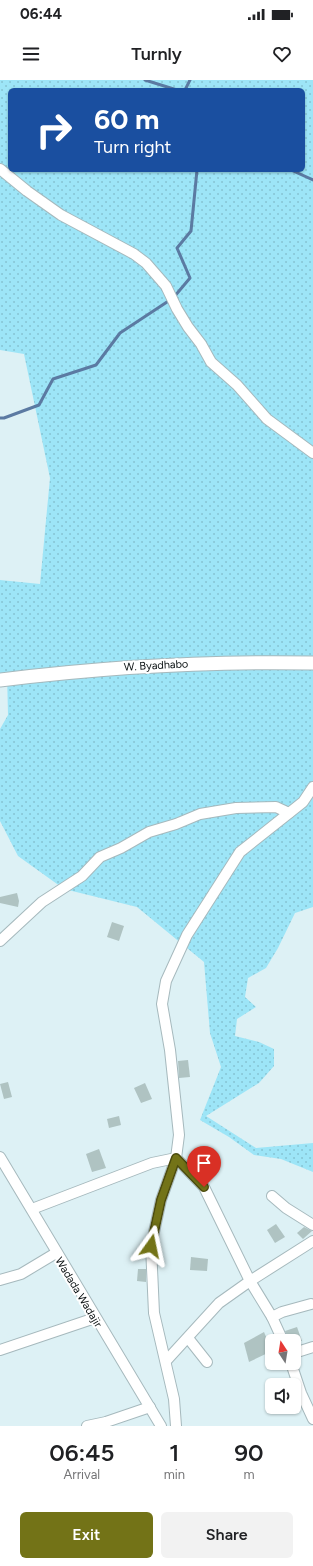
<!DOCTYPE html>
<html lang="en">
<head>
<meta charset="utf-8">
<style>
  :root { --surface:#fff; --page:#f2f2f2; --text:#202124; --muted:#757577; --accent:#737317 }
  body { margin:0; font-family:Figtree,sans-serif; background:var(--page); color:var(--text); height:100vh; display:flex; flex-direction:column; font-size:15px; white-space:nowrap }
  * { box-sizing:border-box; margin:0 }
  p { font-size:13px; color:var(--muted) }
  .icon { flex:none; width:22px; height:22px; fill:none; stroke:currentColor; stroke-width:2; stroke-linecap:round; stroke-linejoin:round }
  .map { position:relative; height:1346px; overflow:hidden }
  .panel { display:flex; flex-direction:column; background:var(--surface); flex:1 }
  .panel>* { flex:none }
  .guide { position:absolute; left:8px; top:8px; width:297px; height:84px; border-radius:6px; box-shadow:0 1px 3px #0004; background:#1a4fa0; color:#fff; overflow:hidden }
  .needle { width:26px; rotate:348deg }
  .controls { position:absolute; left:265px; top:1254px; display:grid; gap:8px }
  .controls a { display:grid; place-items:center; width:36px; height:36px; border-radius:6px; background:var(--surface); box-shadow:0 1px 3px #0004; font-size:20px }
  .pin { position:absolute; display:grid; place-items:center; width:34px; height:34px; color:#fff; margin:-41px -17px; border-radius:50% 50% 50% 0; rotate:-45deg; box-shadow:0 0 4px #0007 }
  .pin .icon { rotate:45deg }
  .me { position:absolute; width:44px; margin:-22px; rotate:12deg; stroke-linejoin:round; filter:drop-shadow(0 0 3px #0008) }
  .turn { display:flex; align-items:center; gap:14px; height:84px; padding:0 20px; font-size:18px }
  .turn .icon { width:52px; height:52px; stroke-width:2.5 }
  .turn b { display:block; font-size:28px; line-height:34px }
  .eta { display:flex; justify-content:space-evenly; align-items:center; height:68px; text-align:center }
  .eta b { font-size:24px; font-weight:600; line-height:28px }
  .action { display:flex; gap:8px; margin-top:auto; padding:8px 20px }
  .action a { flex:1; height:46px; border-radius:6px; background:var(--accent); color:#fff; font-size:16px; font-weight:600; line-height:46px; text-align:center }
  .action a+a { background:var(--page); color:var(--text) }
  .status { display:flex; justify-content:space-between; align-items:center; height:28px; padding:0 20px; background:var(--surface); direction:ltr }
  .status svg { height:11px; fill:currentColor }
  header { display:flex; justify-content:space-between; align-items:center; height:52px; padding:0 20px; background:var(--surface); font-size:18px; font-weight:600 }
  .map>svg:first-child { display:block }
  .grass { fill:url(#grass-dots); fill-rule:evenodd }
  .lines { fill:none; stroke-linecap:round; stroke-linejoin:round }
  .stream { stroke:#5b7aa2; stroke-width:3 }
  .building { fill:#afc3c2 }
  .minor-casing { stroke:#a6b9bd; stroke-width:12 }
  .major-casing { stroke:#a6b9bd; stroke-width:15 }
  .minor { stroke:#fff; stroke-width:10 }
  .major { stroke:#fff; stroke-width:13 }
  .route-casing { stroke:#4b4b0f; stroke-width:10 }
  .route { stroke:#737317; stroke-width:7 }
  .labels { text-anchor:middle; stroke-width:4; stroke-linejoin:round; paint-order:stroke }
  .street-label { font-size:11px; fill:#080f10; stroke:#fff }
</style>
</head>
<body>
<div class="status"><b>06:44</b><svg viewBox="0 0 49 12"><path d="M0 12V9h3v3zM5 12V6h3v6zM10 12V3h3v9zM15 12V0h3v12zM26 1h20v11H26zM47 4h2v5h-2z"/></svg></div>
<header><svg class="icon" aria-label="menu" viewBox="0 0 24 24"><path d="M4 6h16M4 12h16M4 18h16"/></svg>Turnly<svg class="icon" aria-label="heart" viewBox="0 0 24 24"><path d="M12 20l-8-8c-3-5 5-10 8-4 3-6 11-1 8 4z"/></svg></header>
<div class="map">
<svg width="313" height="1346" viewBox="0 0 313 1346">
  <defs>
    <pattern id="grass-dots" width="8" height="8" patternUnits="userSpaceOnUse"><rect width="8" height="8" fill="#9de5f7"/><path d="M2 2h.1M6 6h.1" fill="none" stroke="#86c3d3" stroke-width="1.8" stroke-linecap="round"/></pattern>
  </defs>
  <rect width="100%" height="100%" fill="#ddf1f5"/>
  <path class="grass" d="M 0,0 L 313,0 L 313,827 L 295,833 L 278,868 L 266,888 L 248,898 L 245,917 L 256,927 L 237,939 L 235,956 L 259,962 L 274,969 L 274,986 L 259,1003 L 206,1036 L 256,1068 L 313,1063 L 313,1092 L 281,1079 L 254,1075 L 229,1057 L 200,1040 L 221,987 L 210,953 L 204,882 L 137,827 L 64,809 L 18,776 L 0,741 L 0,649 L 8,635 L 7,593 L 0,593 L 0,500 L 40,504 L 50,398 L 24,274 L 0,270 ZM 10,10 L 303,10 L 303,90 L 10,90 Z"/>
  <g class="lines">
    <g class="stream">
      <polyline points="145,0 177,10"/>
      <polyline points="185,10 190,0"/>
      <polyline points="291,90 313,100"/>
      <polyline points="174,217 190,198 177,168 191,151 197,90"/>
      <polyline points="0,338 4,338 39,325 53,299 96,285 120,253 170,220"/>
    </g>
  </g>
  <g class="building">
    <polygon points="17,813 19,821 18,827 0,823 0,817"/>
    <polygon points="112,842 124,846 119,861 107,857"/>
    <polygon points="188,980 190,997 179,998 178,981"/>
    <polygon points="8,1002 12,1017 4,1019 0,1004"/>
    <polygon points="145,1003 152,1019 141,1023 134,1008"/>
    <polygon points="119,1036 121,1045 109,1048 107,1039"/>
    <polygon points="99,1069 106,1088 92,1092 86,1074"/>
    <polygon points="276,1144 285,1157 275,1163 267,1150"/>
    <polygon points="304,1147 312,1151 303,1159 297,1153"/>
    <polygon points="191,1177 208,1179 207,1191 190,1190"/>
    <polygon points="138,1189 146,1189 146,1202 137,1201"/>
    <polygon points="297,1247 302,1261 289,1261 285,1251"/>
    <polygon points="264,1252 272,1271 249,1282 244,1263"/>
  </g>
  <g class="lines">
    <g class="minor-casing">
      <g id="minor">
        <polyline points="0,89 27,111 61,135 134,174 146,183 166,206 177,229 188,247 201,264 211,282 237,305 267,339 313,373"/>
        <polyline points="0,861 42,822 82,796 100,777 121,768 149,752 176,744 200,734 236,728 276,727 289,733"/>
        <polyline points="0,1077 161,1346"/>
        <polyline points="272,1116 286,1128 313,1145"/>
        <polyline points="32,1129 152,1083 176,1078 204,1107 250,1201 272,1237 283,1261"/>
        <polyline points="0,1200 21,1194 56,1173"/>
        <polyline points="272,1237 282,1232 311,1224"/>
        <polyline points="188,1258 207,1282"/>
        <polyline points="0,1270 95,1238"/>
        <polyline points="294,1273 313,1267"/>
        <polyline points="166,1281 219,1223 250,1201 313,1161"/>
        <polyline points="291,1283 301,1313 313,1339"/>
        <polyline points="87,1346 106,1342 150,1327"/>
        <polyline points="176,1346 174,1319 154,1233 151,1166 161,1120 176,1078 179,1055 170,970 162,924 166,901 187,855 240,772 303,722 313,707"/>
      </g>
    </g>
    <g class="major-casing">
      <path id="major" d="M 0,600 C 104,587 208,581 313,583"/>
    </g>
    <use href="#minor" class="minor"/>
    <use href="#major" class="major"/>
  </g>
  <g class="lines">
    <g class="route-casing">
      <polyline id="route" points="151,1166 161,1120 176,1078 204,1107"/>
    </g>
    <use href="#route" class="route"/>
  </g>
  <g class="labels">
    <g class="street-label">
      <text transform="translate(156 585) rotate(-3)" y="4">W. Byadhabo</text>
      <text transform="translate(79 1212) rotate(59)" y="4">Wadada Wadajir</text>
    </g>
  </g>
</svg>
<div class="controls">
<a><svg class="needle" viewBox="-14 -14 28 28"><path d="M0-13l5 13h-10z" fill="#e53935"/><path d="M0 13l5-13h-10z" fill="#757577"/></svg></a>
<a><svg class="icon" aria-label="sound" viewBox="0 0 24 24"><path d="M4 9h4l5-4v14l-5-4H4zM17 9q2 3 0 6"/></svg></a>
</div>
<div class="pin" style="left:204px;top:1107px;background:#d93025"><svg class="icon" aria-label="arrive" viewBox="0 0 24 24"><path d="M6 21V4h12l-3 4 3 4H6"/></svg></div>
<svg class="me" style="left:151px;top:1166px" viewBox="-20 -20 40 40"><path d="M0-17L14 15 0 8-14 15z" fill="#737317" stroke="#fff" stroke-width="4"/></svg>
<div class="guide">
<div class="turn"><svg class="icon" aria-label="right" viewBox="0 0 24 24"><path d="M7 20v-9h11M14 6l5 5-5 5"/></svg><div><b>60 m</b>Turn right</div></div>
</div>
</div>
<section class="panel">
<div class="eta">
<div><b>06:45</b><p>Arrival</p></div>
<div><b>1</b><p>min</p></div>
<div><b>90</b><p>m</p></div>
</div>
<div class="action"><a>Exit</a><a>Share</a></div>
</section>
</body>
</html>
